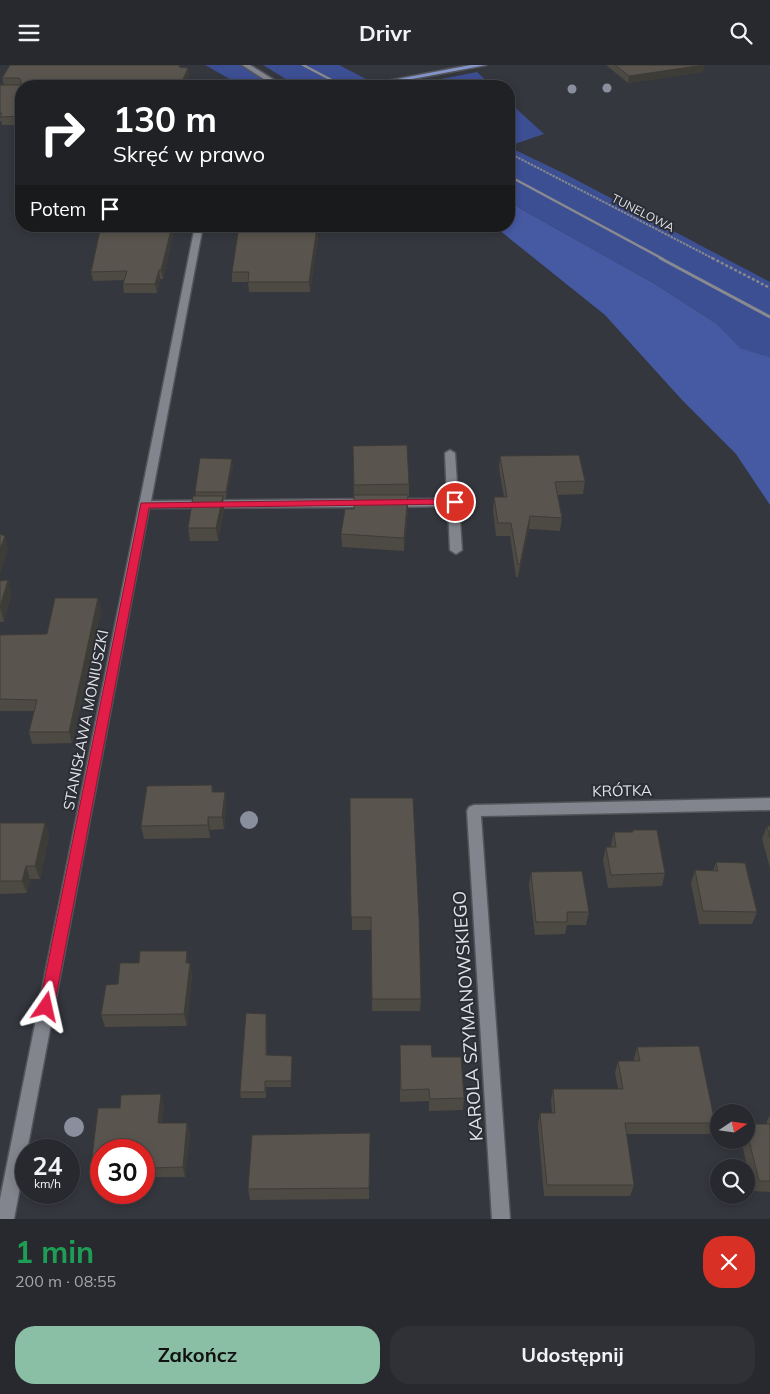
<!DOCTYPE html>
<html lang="pl">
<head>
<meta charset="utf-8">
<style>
  :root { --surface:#28292e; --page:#303136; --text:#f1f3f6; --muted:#a5a6aa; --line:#44454a; --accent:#8abfa5 }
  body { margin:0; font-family:Mulish,sans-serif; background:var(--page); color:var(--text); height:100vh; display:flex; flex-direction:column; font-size:19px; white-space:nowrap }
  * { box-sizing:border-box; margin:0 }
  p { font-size:16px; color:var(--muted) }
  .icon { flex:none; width:28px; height:28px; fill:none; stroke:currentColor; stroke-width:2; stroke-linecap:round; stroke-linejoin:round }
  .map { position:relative; height:1154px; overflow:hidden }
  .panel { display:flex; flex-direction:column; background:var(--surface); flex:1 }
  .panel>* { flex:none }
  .top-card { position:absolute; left:15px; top:15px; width:500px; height:152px; border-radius:20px; box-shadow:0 2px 8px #0003,0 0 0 1px var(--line); background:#202124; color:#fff; overflow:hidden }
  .needle { width:32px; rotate:77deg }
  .controls { position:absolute; left:710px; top:1039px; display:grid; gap:10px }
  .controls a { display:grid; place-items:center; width:45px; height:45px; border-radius:50%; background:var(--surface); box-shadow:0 2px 8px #0003,0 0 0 1px var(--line); font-size:25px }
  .speed { position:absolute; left:15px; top:1074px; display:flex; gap:10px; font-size:25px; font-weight:700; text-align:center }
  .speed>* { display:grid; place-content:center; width:65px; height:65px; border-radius:50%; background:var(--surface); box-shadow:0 2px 8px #0003,0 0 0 1px var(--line); line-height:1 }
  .speed small { font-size:12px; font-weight:400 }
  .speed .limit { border:8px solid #d22; background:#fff; color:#111 }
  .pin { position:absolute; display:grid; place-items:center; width:42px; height:42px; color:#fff; margin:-21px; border:2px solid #fff; border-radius:50%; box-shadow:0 1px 5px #0007 }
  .me { position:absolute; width:55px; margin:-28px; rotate:11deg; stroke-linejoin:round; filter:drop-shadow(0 0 4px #0008) }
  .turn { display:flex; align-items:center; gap:18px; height:105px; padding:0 15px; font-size:22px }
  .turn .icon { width:65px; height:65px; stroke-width:2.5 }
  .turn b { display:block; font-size:35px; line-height:42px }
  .then { display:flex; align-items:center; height:48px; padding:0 15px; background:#0003; gap:10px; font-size:19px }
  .round { display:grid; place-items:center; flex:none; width:52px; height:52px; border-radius:20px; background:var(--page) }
  .summary { display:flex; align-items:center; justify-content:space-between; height:85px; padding:0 15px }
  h1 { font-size:30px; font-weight:700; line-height:38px; color:#1e9e55 }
  .button { display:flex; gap:10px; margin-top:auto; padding:10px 15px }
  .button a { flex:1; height:58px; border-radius:20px; background:var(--accent); color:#111; font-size:20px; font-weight:700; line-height:58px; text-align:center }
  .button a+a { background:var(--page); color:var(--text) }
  header { display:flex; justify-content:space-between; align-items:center; height:65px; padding:0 15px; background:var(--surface); font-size:22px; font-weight:700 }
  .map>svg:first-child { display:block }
  .green { fill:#3d4f93 }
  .forest { fill:#4659a3 }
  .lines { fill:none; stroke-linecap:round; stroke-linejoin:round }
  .lane-casing { stroke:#53555b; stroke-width:3 }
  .street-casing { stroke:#53555b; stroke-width:3 }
  .primary-casing { stroke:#53555b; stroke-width:3 }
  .path-far1 { stroke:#86888e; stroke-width:2; stroke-dasharray:2.5 1; stroke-linecap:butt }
  .path { stroke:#86888e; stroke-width:2.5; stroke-dasharray:3 2; stroke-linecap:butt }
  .lane { fill:#82858d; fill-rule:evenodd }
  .street { fill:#82858d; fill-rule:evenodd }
  .primary { fill:#8596cb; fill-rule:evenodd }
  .rail-far1 { stroke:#888a90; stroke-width:2.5 }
  .rail { stroke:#888a90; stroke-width:3 }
  .tree { fill:#8a8f9e }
  .wall { fill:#4d4943 }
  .shaded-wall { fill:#3e3c37 }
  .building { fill:#59554e; stroke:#3e3c37 }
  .route { fill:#e11d48; stroke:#92132f }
  .labels { text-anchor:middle; stroke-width:4; stroke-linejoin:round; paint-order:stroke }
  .far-street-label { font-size:12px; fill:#e1e3e7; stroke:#2b2d34 }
  .street-label { font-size:15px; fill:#e1e3e7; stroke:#2b2d34 }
  .near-street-label { font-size:18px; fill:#e1e3e7; stroke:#2b2d34 }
</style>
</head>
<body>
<header><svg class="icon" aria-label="menu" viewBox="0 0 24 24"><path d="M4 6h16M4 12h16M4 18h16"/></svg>Drivr<svg class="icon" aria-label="search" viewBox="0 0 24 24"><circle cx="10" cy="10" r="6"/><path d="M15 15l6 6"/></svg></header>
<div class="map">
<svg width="770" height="1154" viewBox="0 0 770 1154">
  <rect width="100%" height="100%" fill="#35373e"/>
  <g class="green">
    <polygon points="205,0 250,0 285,21 242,21"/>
    <polygon points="263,0 339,0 368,15 329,21 297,21"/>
    <polygon points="477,7 492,21 406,21"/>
    <polygon points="509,37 544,69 509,81"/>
    <polygon points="509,82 567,110 770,217 770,292 739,283 717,259 655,219 521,144 509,135"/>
  </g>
  <polygon class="forest" points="509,135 521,144 655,219 717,259 740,283 770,292 770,440 736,389 683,336 605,250 494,161 509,161"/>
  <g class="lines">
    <g class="lane-casing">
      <polygon id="lane" points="242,0 250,0 284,21 275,21"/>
    </g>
    <g class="street-casing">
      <g id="street">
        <polygon points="195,161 203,161 151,436 369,434 375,438 369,442 149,443 14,1154 0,1154 0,1134"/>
        <polygon points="450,385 455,388 458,434 461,437 459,440 462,485 456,489 450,485 448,441 392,442 386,438 392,434 447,434 445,388"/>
        <polygon points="770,733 770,745 481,751 510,1154 492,1154 467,746 469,742 474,740"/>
      </g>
    </g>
    <g class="primary-casing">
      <polygon id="primary" points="471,0 486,0 375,21 361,21"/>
    </g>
    <polyline class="path-far1" points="509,88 714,194"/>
    <polyline class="path" points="712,193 770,223"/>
    <use href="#lane" class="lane"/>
    <use href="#street" class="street"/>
    <use href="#primary" class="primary"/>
    <g class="rail-far1">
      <polyline points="303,0 343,21"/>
      <polyline points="509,111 663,194"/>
    </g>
    <polyline class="rail" points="660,193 770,252"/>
  </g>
  <g class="tree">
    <circle cx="607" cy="23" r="4.5"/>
    <circle cx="572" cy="24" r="4.5"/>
    <circle cx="249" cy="755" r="9"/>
    <circle cx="74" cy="1062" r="10"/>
  </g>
  <g class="wall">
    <polygon points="180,0 180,2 188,3 189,11 21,21 21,60 2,60 1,56 0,56 0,20 4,20 2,13"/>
    <polygon points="606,0 704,0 703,7 628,18"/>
    <polygon points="101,161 174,161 174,164 163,214 160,214 157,228 124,228 123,219 124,215 93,216 91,207"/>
    <polygon points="309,162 317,162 318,172 310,227 249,227 248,217 232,217 232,207"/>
    <polygon points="353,381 409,419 409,432 408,432 408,443 404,486 342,482 341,469 354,444"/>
    <polygon points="500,391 585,416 583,429 558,430 562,453 560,466 529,464 518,512 516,512 510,471 496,471 493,445 494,432 504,432 499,404"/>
    <polygon points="233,400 226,434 223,434 224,444 218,476 190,476 188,463 196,431 195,427"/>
    <polygon points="8,515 11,529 4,557 0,557 0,516"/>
    <polygon points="98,533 101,545 72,678 32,679 29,667 34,646 0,646 0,570 47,569"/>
    <polygon points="212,720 213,727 225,727 226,741 224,764 210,765 210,773 144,774 141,761"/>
    <polygon points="350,733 421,934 420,946 372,946 371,865 352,865"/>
    <polygon points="0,758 45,758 49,771 40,814 30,814 27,828 0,829"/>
    <polygon points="767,761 770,761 770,803 762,774"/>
    <polygon points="633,765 665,808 662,821 608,823 603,795 606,782 612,782 611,780 614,767 632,767"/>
    <polygon points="716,797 757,847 752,859 699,859 691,818 695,805 713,806"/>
    <polygon points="531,807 589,847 586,860 567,860 565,869 535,870 529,820"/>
    <polygon points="190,898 192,910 187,961 105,962 101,950 118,919"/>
    <polygon points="267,955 267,990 292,997 291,1022 266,1022 266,1033 241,1033 240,1027"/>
    <polygon points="400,980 432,992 464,1033 463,1045 429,1046 429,1036 400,1037"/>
    <polygon points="637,982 715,1058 710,1069 626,1069 634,1120 630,1131 544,1131 538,1060 540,1048 552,1048 551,1035 553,1024 618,1024 615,1008 618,996 634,996 634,994"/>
    <polygon points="164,1040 162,1058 187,1058 190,1068 185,1112 155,1112 155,1116 144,1116 144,1085 101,1085 101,1118 93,1118 90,1108 120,1043"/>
    <polygon points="770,1050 770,1127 753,1126 741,1075 746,1075 746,1059 767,1059 767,1056"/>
    <polygon points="370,1068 369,1134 250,1135 248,1124"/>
  </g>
  <g class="shaded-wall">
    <polygon points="704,0 703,7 628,18 629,11"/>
    <polygon points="188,3 189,11 185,21 180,21"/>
    <polygon points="172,161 174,161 174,164 163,214 161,205"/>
    <polygon points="317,162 318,172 310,227 309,217"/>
    <polygon points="159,205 160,214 157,228 155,219"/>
    <polygon points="232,394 233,400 226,434 226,427"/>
    <polygon points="408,430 408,443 404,486 404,473"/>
    <polygon points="223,431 224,444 218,476 216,463"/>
    <polygon points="530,451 529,464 518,512 520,499"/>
    <polygon points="5,471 8,484 0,511 0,485"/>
    <polygon points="8,515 11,529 4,557 0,542"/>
    <polygon points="98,533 101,545 72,678 69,667"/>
    <polygon points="225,727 226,741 224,764 222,752"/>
    <polygon points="208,752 210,765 210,773 208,760"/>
    <polygon points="45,758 49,771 40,814 35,801"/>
    <polygon points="26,801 30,814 27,828 22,816"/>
    <polygon points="187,886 189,898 186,898"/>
    <polygon points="190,898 192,910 187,961 184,949"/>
    <polygon points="266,949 267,955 266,996"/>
    <polygon points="161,1029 164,1040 161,1068 158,1058"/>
    <polygon points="187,1058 190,1068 185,1112 183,1102"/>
    <polygon points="152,1103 155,1112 155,1116 152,1106"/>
  </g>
  <g class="building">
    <polygon points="10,0 180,0 179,2 188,3 180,21 21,21 21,51 0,52 2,48 0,48 0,20 21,20 21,15 19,13 2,13"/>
    <polygon points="615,0 704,0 629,11"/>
    <polygon points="101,161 172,161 161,205 159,205 155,219 123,219 127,206 91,207"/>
    <polygon points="239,161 308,161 308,162 317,162 309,217 248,217 249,207 232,207"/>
    <polygon points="407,380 409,419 354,420 353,381"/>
    <polygon points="579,390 585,416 555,417 562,453 530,451 520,499 518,499 511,458 498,458 494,432 507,432 500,391"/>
    <polygon points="200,393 232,394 226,427 195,427"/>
    <polygon points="354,430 408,430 404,473 341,469 345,444 354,444"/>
    <polygon points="193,431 223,431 216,463 188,463"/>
    <polygon points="0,469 5,471 0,485"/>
    <polygon points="8,515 0,542 0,516"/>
    <polygon points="55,533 98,533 69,667 29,667 37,635 0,634 0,570 47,569"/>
    <polygon points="212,720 212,727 225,727 222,752 208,752 208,760 141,761 147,721"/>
    <polygon points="350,733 413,733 419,852 421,934 372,934 371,852 351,852"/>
    <polygon points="0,758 45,758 35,801 26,801 22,816 0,816"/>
    <polygon points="767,761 770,761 770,773"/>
    <polygon points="633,765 657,765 665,808 611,810 606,782 616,782 614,767 633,767"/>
    <polygon points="716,797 745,798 757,847 703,846 695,805 718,806"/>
    <polygon points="582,806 589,847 567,847 567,857 536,857 531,807"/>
    <polygon points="140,886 187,886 186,898 190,898 184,949 101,950 106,920 118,919 120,898 139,898"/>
    <polygon points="246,948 266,949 266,990 292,991 291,1016 265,1016 265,1027 240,1027"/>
    <polygon points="400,980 431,980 432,992 461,992 464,1033 430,1034 429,1024 401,1025"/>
    <polygon points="699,981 715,1058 625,1058 634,1120 547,1120 540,1048 555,1048 553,1024 623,1024 618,996 640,996 637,982"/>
    <polygon points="161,1029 158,1058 187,1058 183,1102 152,1103 152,1106 144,1106 144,1085 101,1085 101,1108 90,1108 98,1043 120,1043 121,1030"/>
    <polygon points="746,1059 770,1059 770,1116 759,1116 746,1063"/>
    <polygon points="370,1068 369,1123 248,1124 252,1070"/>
  </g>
  <polygon class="route" points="455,434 460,437 458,439 149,443 54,942 52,946 46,948 41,946 39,942 141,438"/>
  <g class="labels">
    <g class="far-street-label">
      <text transform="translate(643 148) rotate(27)" y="4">TUNELOWA</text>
    </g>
    <g class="street-label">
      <text transform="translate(86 655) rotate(-79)" y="5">STANISŁAWA MONIUSZKI</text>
      <text transform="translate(622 726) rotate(-1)" y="5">KRÓTKA</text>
    </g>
    <g class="near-street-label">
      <text transform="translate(468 951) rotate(-94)" y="6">KAROLA SZYMANOWSKIEGO</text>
    </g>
  </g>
</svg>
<div class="controls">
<a><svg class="needle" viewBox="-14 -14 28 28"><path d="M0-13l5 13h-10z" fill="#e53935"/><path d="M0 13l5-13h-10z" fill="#a5a6aa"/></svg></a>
<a><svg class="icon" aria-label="search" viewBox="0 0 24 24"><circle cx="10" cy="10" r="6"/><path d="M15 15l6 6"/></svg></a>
</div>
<div class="speed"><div>24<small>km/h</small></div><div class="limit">30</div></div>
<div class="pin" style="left:455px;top:437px;background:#d93025"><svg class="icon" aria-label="arrive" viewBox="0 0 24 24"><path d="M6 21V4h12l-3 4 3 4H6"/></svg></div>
<svg class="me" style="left:46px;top:942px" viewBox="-20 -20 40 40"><path d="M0-17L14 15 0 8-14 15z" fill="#e11d48" stroke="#fff" stroke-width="4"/></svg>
<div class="top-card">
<div class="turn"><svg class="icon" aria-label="right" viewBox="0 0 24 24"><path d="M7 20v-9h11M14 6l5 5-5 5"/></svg><div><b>130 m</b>Skręć w prawo</div></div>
<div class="then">Potem<svg class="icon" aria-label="arrive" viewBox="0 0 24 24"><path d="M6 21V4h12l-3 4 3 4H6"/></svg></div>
</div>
</div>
<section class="panel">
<div class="summary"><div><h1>1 min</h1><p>200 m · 08:55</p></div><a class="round" style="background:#d93025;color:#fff"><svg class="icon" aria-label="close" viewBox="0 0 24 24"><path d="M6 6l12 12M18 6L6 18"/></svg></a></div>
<div class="button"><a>Zakończ</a><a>Udostępnij</a></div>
</section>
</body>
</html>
